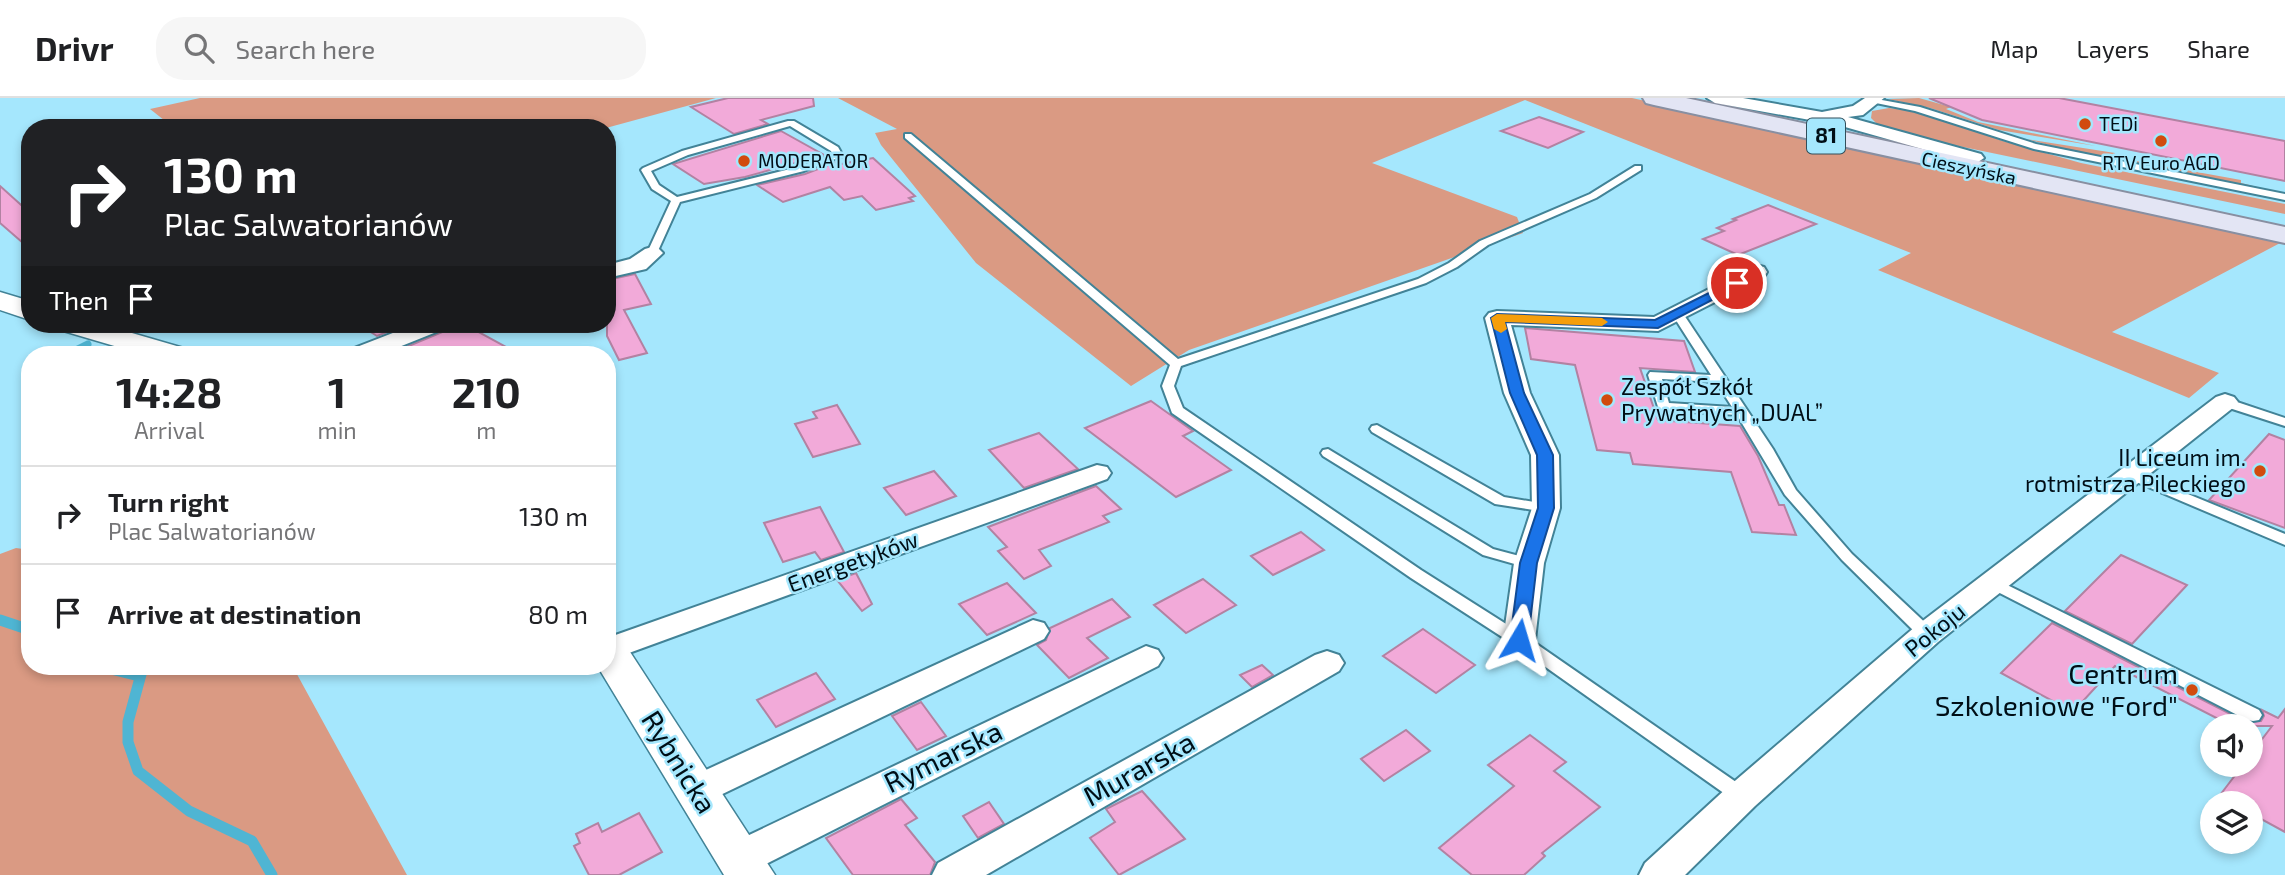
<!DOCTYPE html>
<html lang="en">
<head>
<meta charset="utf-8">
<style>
  :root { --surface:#fff; --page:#f6f6f6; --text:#202124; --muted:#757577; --line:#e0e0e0 }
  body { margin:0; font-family:"Exo 2",sans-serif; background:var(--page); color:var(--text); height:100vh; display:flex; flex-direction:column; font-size:26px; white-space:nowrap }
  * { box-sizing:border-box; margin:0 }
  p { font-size:23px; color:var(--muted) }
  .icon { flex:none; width:38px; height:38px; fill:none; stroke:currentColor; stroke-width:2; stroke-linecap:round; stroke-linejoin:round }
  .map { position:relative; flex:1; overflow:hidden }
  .sheet { position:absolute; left:21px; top:248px; width:595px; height:329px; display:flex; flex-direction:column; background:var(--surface); border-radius:28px; box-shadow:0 4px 10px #0003 }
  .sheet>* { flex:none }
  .banner { position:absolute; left:21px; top:21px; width:595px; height:214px; border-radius:28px; box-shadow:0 4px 10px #0003; background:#202124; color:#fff; overflow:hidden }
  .buttons { position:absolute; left:2200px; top:616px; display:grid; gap:14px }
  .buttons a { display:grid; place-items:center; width:63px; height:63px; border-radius:50%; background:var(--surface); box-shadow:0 4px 10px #0003; font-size:35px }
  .pin { position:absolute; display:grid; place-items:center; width:60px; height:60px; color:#fff; margin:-30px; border:4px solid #fff; border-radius:50%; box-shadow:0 2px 7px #0007 }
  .me { position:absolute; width:77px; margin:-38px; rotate:7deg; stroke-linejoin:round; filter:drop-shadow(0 0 5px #0008) }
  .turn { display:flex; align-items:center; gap:24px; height:147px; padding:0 28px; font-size:32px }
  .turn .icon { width:91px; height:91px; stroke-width:2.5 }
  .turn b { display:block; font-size:49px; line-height:60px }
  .then { display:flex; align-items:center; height:66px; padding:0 28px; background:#0003; gap:14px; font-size:26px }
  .eta { display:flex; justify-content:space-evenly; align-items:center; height:119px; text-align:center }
  .eta b { font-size:42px; font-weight:700; line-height:49px }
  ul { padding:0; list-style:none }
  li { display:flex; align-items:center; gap:21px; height:98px; padding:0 28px; border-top:2px solid var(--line) }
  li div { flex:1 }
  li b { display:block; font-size:26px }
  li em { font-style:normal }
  header { display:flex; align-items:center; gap:42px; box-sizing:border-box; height:98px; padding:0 35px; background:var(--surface); border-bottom:2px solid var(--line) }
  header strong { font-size:33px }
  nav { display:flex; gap:38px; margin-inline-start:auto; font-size:24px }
  .search { width:490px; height:63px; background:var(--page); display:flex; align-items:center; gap:18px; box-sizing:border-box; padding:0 24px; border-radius:28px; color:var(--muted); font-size:26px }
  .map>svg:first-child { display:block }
  .green { fill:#da9a83 }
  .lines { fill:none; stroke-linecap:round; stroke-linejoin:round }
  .stream-far1 { stroke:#4fb5d3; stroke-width:7 }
  .stream { stroke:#4fb5d3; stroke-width:11 }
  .building { fill:#f2aad9; stroke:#b282a2; stroke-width:2 }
  .service-casing { stroke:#428397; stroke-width:4 }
  .minor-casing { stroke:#428397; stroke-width:4 }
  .tertiary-casing { stroke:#428397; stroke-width:3 }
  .primary-casing { stroke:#888fa1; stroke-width:4 }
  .service { fill:#fff; fill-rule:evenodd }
  .minor { fill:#fff; fill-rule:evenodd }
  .tertiary { fill:#fff; fill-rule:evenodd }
  .primary { fill:#e3e5f4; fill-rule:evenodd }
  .route { fill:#1a73e8; stroke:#114b97; stroke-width:2 }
  .slow { fill:#f59e0b }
  .poi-dot { fill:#d14b0e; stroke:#a5e7fd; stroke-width:2.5 }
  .labels { text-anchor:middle; stroke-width:5; stroke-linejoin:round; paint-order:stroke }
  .far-poi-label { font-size:19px; fill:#000e16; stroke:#a5e7fd; text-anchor:start }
  .far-street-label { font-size:19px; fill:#000e16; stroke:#a5e7fd }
  .shield { fill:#a5e7fd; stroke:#324f5b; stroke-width:2 }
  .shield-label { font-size:21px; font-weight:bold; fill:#000e16 }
  .poi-label { font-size:23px; fill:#000e16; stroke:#a5e7fd; text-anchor:start }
  .street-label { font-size:23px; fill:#000e16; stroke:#a5e7fd }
  .near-poi-label { font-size:28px; fill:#000e16; stroke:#a5e7fd; text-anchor:end }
  .near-street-label { font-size:28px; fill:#000e16; stroke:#a5e7fd }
</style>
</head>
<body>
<header>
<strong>Drivr</strong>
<div class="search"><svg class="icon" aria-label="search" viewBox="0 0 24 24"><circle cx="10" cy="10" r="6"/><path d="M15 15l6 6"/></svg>Search here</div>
<nav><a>Map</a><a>Layers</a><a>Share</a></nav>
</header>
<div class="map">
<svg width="2285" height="777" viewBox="0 0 2285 777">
  <rect width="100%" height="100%" fill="#a5e7fd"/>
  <g class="green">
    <polygon points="200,0 716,0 606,30 174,30 150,11"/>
    <polygon points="838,0 1632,0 2282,144 2112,234 2219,275 2189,300 1878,172 1911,155 1525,2 1372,65 1517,119 1523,135 1189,252 1131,288 976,165 881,47 875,35 897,31"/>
    <polygon points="1919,0 1951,9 1946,11 1978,24 2096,48 1999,32 1930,10 1888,1"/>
    <polygon points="1889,10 1920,14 2003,43 2081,65 2285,106 2285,116 1896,35 1879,28 1871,20 1872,13"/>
    <polygon points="2026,41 2115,55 2114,59 2241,82 2241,85 2285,96 2091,58"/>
    <polygon points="16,450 30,452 30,569 293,569 407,777 0,777 0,456"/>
  </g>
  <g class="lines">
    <polyline class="stream-far1" points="71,257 70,255 88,246"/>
    <g class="stream">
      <polyline points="0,522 30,532"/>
      <polyline points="103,569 139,578"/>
      <polyline points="143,569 128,624 128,644 138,673 189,713 252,743 272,777"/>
    </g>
  </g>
  <g class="building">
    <polygon points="728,0 813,0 814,8 761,22 768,26 734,36 691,9"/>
    <polygon points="1929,0 2059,0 2285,43 2285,83 1982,22"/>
    <polygon points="1539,19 1583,34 1548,50 1501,33"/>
    <polygon points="781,33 824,57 745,79 704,86 673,66"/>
    <polygon points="873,60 915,98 909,100 913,103 876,112 862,98 844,102 830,89 783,104 757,87 805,76 836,64 841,66"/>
    <polygon points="0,88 30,115 30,151 0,125"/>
    <polygon points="1768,107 1816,126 1738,157 1703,141 1724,133 1717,130 1736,122 1733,121"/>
    <polygon points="635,176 651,206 624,212 647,255 619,262 607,238 607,182"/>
    <polygon points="358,226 409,226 377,238"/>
    <polygon points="451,226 464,226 521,257 407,257 399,252 445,233"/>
    <polygon points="1525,230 1684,243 1695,274 1640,270 1658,322 1740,328 1758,358 1779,407 1784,407 1796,437 1752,434 1731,374 1633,366 1630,355 1597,352 1575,267 1531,261"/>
    <polygon points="1151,303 1193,333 1183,338 1231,372 1176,399 1085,330"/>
    <polygon points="837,307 860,346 813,359 795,326 817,320 813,314"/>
    <polygon points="1039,335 1078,371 1024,390 989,352"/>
    <polygon points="2269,336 2285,342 2285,430 2209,402"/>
    <polygon points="934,373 956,398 906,417 884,390"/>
    <polygon points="1096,388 1121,411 1103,418 1109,424 1039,452 1051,468 1024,481 998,453 1007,449 988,429"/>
    <polygon points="820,409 844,454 821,462 815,454 783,464 764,425"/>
    <polygon points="1301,434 1324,452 1273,477 1251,458"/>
    <polygon points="2121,457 2187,487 2132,546 2065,513"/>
    <polygon points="856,475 872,506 862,513 837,482"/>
    <polygon points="1203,481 1236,507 1186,535 1154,507"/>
    <polygon points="1007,485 1036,515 987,537 959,506"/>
    <polygon points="1112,501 1130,519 1087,540 1108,560 1069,580 1037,547 1046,542 1050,530"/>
    <polygon points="2052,525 2246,624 2261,623 2264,618 2262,612 2278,620 2285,611 2285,734 2250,715 2250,705 2214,705 2243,667 2250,667 2250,657 2272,628 2232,628 2115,568 2073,614 2001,575"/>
    <polygon points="1423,531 1475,567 1436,595 1383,558"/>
    <polygon points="1262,567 1273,577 1252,589 1240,577"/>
    <polygon points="816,575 835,601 776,629 757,602"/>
    <polygon points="921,604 946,638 917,652 892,618"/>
    <polygon points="1406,632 1430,653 1384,683 1361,661"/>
    <polygon points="1530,637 1566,664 1554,673 1600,709 1542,755 1545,758 1524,777 1472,777 1439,750 1514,688 1488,667"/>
    <polygon points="1142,693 1185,741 1119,777 1090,740 1115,724 1106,711"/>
    <polygon points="901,701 917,720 905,727 935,764 930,777 853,777 826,740"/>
    <polygon points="989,704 1004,726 978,740 963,718"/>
    <polygon points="639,715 662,754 619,777 589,777 574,748 580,745 576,736 598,725 602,734"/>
  </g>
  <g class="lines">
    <g class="service-casing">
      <g id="service">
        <polygon points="1871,0 1920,9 2036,46 2285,96 2285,102 2034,51 1915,13 1871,4"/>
        <path d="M 788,23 L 794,23 L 838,49 L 843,58 L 804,73 L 680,104 L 657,155 L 656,157 L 648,157 L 647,155 L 671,103 L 652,91 L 641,72 L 643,70 L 682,53 ZM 790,28 L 831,53 L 833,57 L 798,69 L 677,99 L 659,87 L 651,73 L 688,57 Z"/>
        <polygon points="905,36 911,36 1178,261 1418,181 1449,165 1480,143 1590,96 1635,68 1641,68 1641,72 1596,100 1488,147 1457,169 1426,185 1181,268 1174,288 1183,310 1421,472 1525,538 1749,693 1751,698 1749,703 1742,705 1735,703 1513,546 1411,480 1172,315 1162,288 1170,267 905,40"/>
        <path d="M 1678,213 L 1682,214 L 1773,351 L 1796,392 L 1852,456 L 1933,532 L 1935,536 L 1933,540 L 1921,540 L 1842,462 L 1785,397 L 1737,317 L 1659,312 L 1648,277 L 1650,274 L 1711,277 L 1672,216 ZM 1662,281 L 1716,284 L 1732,309 L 1669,305 Z"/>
        <polygon points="2225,300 2285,320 2285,328 2220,307 2219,304 2220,301"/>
        <polygon points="1377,327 1504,399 1546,406 1553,410 1546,414 1495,406 1372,334 1370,331 1372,328"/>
        <polygon points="1328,351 1493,451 1534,462 1537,465 1529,470 1483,457 1323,358 1321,355 1323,352"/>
        <polygon points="2132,373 2285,436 2285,447 2127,380 2125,377 2127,374"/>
        <polygon points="1993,480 2259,612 2262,617 2259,622 2253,623 2247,622 1988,489 1985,485 1988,481"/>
      </g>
    </g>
    <g class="minor-casing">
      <g id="minor">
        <polygon points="1707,0 1743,0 1822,14 1853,8 1865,0 1884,0 1863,17 1848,19 1981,56 1984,60 1975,66 1838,27 1715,5"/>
        <polygon points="652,149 659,151 663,155 646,171 607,180 607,167 630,161 645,151"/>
        <polygon points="1756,167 1764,169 1767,174 1764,179 1658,233 1511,227 1530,295 1559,357 1560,410 1544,465 1535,542 1530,550 1519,553 1508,550 1503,542 1514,465 1532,410 1531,357 1504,295 1485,220 1489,215 1497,213 1654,219"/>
        <polygon points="416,226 448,226 444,231 379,257 346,257 349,252"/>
        <polygon points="2225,296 2234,299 2238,304 2234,309 1938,544 1755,708 1685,777 1639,777 1645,765 1729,688 1916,528 2216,299"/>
        <polygon points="1097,367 1107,369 1111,375 1107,381 607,563 607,540"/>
        <polygon points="1033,522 1044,525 1049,533 1044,541 710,702 697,707 684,702 679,692 684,682"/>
        <polygon points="1146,548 1158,552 1163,560 1158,568 754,772 740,776 726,772 721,760 726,748"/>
        <polygon points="1327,553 1339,557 1344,565 1339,573 986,777 932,777 938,765 1315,557"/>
      </g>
    </g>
    <g class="tertiary-casing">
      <g id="tertiary">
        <polygon points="0,194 30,203 30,222 0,212"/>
        <polygon points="56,226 101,226 187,251 191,257 145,257 60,232"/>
        <polygon points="607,536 621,540 775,777 724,777 598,569 607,569"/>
      </g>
    </g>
    <g class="primary-casing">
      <polygon id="primary" points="1643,0 1686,0 2285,129 2285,145 1654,7 1646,5"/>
    </g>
    <use href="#service" class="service"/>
    <use href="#minor" class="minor"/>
    <use href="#tertiary" class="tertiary"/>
    <use href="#primary" class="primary"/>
  </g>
  <polygon class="route" points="1737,181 1743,185 1741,187 1658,230 1505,224 1524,295 1553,357 1554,410 1537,465 1528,542 1526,547 1513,547 1510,542 1520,465 1538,410 1537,357 1510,295 1491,220 1497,216 1655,222"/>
  <polygon class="slow" points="1497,216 1602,220 1608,224 1602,228 1505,224 1507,231 1501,235 1494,231 1491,220"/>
  <g class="poi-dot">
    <circle cx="2085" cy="26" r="7"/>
    <circle cx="2161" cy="43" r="7"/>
    <circle cx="744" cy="63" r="7"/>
    <circle cx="1607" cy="302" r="7"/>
    <circle cx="2260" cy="373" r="7"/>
    <circle cx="2192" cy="592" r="7"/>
  </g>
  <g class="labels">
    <g class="far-poi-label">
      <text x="2099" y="33">TEDi</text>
      <text x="758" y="70">MODERATOR</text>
      <text x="2161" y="72" text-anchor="middle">RTV Euro AGD</text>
    </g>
    <g class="far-street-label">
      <text transform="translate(1969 70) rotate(12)" y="7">Cieszyńska</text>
    </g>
    <rect class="shield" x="1807" y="20.5" width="38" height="35" rx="5"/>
    <g class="shield-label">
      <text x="1826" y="45">81</text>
    </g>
    <g class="poi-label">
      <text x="1621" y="297">Zespół Szkół<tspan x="1621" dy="26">Prywatnych „DUAL”</tspan></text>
      <text x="2246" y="368" text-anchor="end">II Liceum im.<tspan x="2246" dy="26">rotmistrza Pileckiego</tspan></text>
    </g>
    <g class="street-label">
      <text transform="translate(853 464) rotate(-20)" y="8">Energetyków</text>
      <text transform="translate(1935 532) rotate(-39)" y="8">Pokoju</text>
    </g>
    <g class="near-poi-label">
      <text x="2178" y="586">Centrum<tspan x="2178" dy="32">Szkoleniowe "Ford"</tspan></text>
    </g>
    <g class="near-street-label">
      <text transform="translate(943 659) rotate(-26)" y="10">Rymarska</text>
      <text transform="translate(679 664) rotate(58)" y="10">Rybnicka</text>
      <text transform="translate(1139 671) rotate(-29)" y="10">Murarska</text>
    </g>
  </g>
</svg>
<div class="buttons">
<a><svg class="icon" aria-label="sound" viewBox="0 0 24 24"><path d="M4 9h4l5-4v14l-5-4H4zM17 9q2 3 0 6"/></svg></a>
<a><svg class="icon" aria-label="layers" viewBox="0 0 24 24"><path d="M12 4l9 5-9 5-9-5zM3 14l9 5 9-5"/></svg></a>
</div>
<div class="pin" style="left:1737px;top:185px;background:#d93025"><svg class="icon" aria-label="arrive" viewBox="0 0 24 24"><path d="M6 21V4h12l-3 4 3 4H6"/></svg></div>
<svg class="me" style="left:1519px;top:542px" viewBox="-20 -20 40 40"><path d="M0-17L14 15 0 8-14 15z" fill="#1a73e8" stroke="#fff" stroke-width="4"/></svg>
<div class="banner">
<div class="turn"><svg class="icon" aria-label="right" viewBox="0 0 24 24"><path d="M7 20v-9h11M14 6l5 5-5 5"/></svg><div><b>130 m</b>Plac Salwatorianów</div></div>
<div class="then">Then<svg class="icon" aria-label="arrive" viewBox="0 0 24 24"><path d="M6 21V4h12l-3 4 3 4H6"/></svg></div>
</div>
<section class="sheet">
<div class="eta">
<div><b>14:28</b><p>Arrival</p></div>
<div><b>1</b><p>min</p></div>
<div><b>210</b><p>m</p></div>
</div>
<ul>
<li><svg class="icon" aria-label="right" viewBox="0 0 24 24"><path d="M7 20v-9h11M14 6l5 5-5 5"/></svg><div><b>Turn right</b><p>Plac Salwatorianów</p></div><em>130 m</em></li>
<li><svg class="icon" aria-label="arrive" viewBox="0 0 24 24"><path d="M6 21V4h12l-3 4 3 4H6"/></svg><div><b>Arrive at destination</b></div><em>80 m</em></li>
</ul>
</section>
</div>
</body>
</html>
